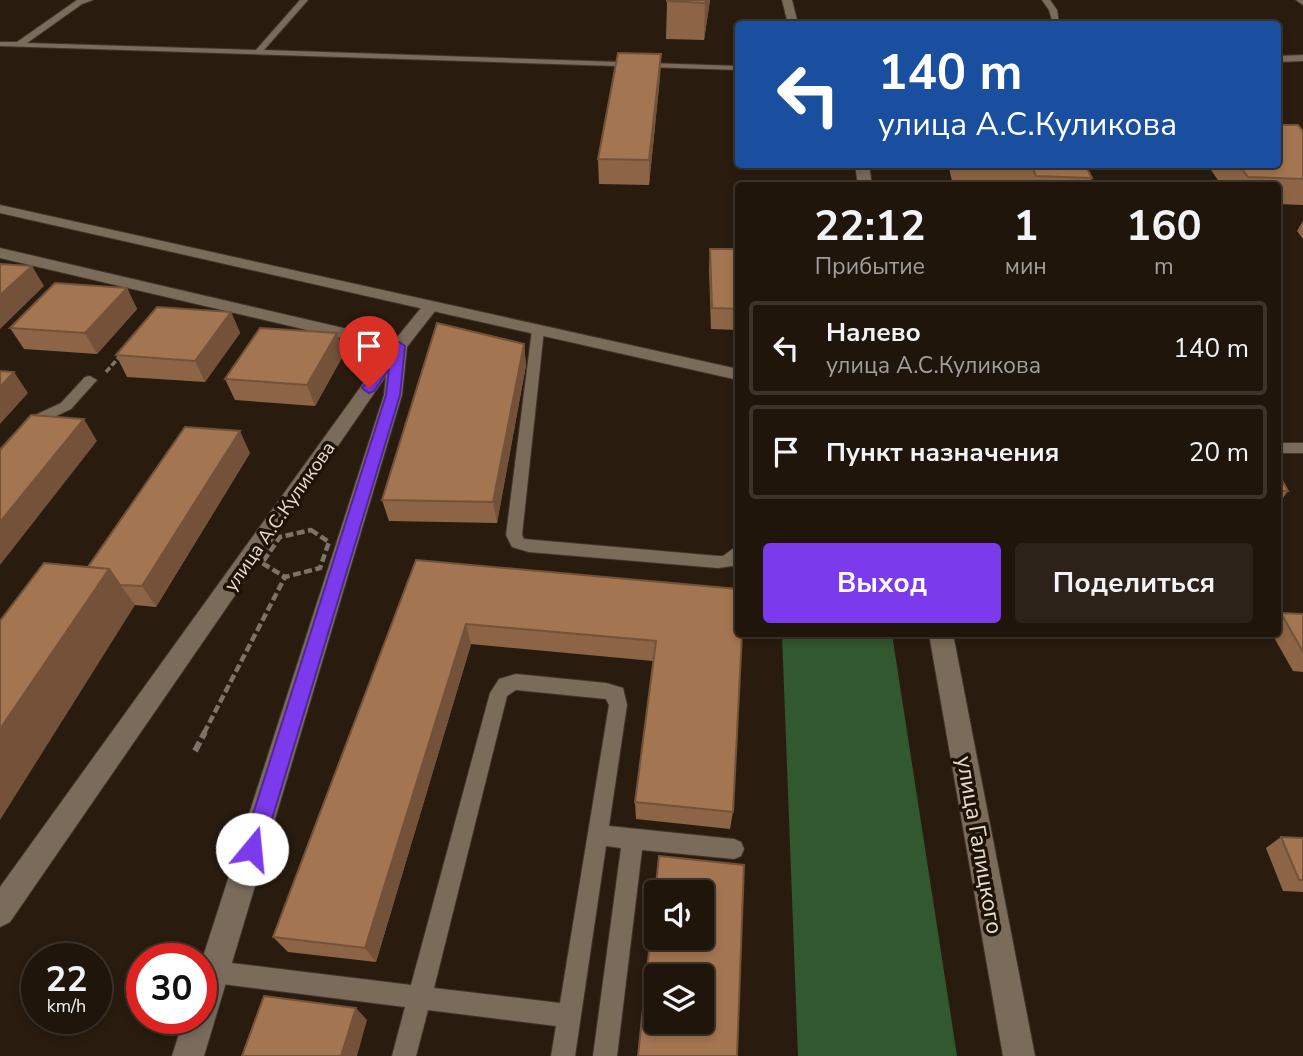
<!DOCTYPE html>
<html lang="ru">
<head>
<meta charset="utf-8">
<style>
  :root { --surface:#1f150b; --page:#2c2219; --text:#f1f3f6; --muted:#a19f9d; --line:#3c342c; --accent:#7c3aed }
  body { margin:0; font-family:"Nunito Sans",sans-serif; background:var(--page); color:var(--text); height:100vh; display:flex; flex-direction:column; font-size:26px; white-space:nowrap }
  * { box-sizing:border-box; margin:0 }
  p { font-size:23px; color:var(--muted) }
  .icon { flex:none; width:38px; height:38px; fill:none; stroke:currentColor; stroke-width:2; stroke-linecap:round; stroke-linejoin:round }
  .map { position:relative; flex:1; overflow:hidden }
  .side { position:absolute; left:735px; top:182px; width:546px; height:455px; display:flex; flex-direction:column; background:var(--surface); border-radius:7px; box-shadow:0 4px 10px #0003,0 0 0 2px var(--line) }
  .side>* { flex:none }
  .banner { position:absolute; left:735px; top:21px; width:546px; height:147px; border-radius:7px; box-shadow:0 4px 10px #0003,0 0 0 2px var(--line); background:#1a4fa0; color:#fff; overflow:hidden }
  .buttons { position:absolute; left:644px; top:880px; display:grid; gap:14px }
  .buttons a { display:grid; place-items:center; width:70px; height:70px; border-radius:7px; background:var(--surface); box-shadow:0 4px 10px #0003,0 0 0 2px var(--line); font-size:35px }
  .speed { position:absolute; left:21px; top:943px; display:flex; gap:14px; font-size:35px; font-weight:700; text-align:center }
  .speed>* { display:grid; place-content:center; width:91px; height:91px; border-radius:50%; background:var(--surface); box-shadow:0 4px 10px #0003,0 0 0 2px var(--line); line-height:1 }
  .speed small { font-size:18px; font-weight:400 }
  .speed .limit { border:10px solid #d22; background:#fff; color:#111 }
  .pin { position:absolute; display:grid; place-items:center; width:60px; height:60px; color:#fff; margin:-72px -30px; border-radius:50% 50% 50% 0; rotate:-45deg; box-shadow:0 0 7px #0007 }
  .pin .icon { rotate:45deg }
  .me { position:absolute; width:77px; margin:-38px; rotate:17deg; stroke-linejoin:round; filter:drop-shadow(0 0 5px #0008) }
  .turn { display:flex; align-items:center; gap:24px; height:147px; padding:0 28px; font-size:32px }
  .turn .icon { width:91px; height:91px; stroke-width:2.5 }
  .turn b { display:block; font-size:49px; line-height:60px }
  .eta { display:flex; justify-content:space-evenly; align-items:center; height:119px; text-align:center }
  .eta b { font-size:42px; font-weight:700; line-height:49px }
  .cta { display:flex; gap:14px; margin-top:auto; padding:14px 28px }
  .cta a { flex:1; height:80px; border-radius:7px; background:var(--accent); color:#fff; font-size:28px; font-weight:700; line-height:80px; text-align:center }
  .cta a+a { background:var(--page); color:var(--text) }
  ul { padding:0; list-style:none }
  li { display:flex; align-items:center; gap:21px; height:94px; margin:0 14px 10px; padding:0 14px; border:4px solid var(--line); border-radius:7px }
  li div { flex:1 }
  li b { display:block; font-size:26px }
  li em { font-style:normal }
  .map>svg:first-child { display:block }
  .forest { fill:#32582f }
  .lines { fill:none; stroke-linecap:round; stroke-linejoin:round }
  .service-casing { stroke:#40362e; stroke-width:2 }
  .minor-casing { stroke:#40362e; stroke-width:2 }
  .tertiary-casing { stroke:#40362e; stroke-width:2 }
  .path-far2 { stroke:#7e7368; stroke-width:3.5; stroke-dasharray:6 2.5; stroke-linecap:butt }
  .path-far1 { stroke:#7e7368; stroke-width:4.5; stroke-dasharray:8 3.5; stroke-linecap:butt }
  .path { stroke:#7e7368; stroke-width:6; stroke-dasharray:10 4.5; stroke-linecap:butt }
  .service { fill:#7b6b5b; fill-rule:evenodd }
  .minor { fill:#7b6b5b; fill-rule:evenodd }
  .tertiary { fill:#7b6b5b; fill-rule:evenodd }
  .wall { fill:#8d6546 }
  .shaded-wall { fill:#735239 }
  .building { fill:#a47551; stroke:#735239; stroke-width:2; fill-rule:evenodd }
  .route { fill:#7c3aed; stroke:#51269a; stroke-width:2 }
  .labels { text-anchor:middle; stroke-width:7; stroke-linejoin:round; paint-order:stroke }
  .street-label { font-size:19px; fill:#e5dcd3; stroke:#1f1306 }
  .near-street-label { font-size:23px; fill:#e5dcd3; stroke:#1f1306 }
</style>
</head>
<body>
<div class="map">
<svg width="1303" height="1056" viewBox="0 0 1303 1056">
  <rect width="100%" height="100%" fill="#291c0f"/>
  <polygon class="forest" points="782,634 892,634 957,1056 798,1056"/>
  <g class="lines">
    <g class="service-casing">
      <g id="service">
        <polygon points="77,0 93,0 82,4 27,43 256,50 300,0 308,0 264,50 738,66 738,70 0,46 0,42 17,42"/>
        <polygon points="1042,0 1050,0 1057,10 1059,24 1053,24 1049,10"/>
        <polygon points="1296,0 1303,0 1303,5"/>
        <polygon points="538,326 544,330 522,535 524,539 718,556 723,556 738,545 738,561 733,566 718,568 529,552 512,547 506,535 532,330"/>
        <polygon points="90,376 97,380 71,409 39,424 5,462 0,463 0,449 29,418 61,403 85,377"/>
        <rect x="1278" y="443" width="25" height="10"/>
        <path d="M 516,674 L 606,683 L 623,688 L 627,705 L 609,826 L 734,839 L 741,842 L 744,849 L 741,856 L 734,859 L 642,850 L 617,1056 L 593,1056 L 621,848 L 606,846 L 575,1056 L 551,1056 L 556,1026 L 428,1010 L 416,1056 L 392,1056 L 405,1007 L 214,983 L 206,980 L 203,972 L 206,964 L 214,961 L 411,985 L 490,693 L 499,679 ZM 516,690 L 606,699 L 609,705 L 560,1003 L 434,988 L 507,696 Z"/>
      </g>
    </g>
    <g class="minor-casing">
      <g id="minor">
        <polygon points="782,0 792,0 798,24 788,24"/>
        <polygon points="1303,55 1303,61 1278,62 1278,56"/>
        <polygon points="855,164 869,164 872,186 858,186"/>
        <polygon points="0,248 395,340 425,303 431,301 439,306 407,347 402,395 204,1056 172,1056 184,1018 201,1018 201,963 384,395 386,376 10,922 0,927 0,887 388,349 0,258"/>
      </g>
    </g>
    <g class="tertiary-casing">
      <g id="tertiary">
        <polygon points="0,205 738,369 738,380 0,213"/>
        <polygon points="929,634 953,634 1035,1056 1003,1056"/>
      </g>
    </g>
    <polyline class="path-far2" points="106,372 121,355"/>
    <g class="path-far1">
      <polygon points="311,530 329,542 320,568 285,577 262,563 280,537"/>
      <polyline points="204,733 285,577"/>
    </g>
    <polyline class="path" points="195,751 205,732"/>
    <use href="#service" class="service"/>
    <use href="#minor" class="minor"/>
    <use href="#tertiary" class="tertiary"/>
  </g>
  <g class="wall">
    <polygon points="667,0 710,0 704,40 666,39"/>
    <polygon points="661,54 660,77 649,185 599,184 598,159"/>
    <polygon points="1303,131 1303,205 1278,204 1278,186 1222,186 1207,164 1278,164"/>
    <polygon points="948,164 1085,164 1092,178 1089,186 953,185"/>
    <polygon points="1303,221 1303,239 1297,231"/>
    <polygon points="710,249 738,249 738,330 711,329 709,269"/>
    <polygon points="127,288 137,309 97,354 24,349 10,328"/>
    <polygon points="231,312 240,333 205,382 127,377 116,355"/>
    <polygon points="337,333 344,354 315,406 235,400 225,379"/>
    <polygon points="524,344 526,365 497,523 389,521 382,500"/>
    <polygon points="250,453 156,607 135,605 88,567"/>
    <polygon points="1278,473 1288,491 1278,505"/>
    <polygon points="416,560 738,589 733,812 730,829 636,819 635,802 653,661 471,644 376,962 288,952 273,937"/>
    <polygon points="1281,613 1303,614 1303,672 1293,671 1272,634 1278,634 1278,617"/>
    <polygon points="1281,837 1303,838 1303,892 1283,891 1266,848"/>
  </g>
  <g class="shaded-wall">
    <polygon points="706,0 710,0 704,40 705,3"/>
    <polygon points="661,54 660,77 649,185 649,160"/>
    <polygon points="32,266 44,286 0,329 0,295"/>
    <polygon points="127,288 137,309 97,354 85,333"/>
    <polygon points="231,312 240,333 205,382 195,361"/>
    <polygon points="337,333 344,354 315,406 307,385"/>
    <polygon points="524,344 526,365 497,523 493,502"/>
    <polygon points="14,372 28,393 0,424 0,387"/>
    <polygon points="84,419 97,441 0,565 0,522"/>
    <polygon points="240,431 250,453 156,607 142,586"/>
    <polygon points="109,569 135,605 0,820 0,729"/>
    <polygon points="466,624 471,644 376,962 365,948"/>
    <polygon points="356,1008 367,1020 357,1056 341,1056"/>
  </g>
  <g class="building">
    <polygon points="667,0 706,0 705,3 667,1"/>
    <polygon points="618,53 661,54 649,160 598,159"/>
    <polygon points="1278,125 1298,125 1303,131 1303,179 1248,177 1238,164 1278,164"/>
    <polygon points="958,164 1085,164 1092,178 1036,176 1033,168 959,166"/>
    <polygon points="710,249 738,249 738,309 712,308"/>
    <polygon points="0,264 32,266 0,295"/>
    <polygon points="55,283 127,288 85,333 10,328"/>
    <polygon points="157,307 231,312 195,361 116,355"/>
    <polygon points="437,323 524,344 493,502 382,500"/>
    <polygon points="260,328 337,333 307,385 225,379"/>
    <polygon points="0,371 14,372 0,387"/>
    <polygon points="31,415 84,419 0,522 0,450"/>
    <polygon points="185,427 240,431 142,586 120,585 109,569 88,567"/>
    <polygon points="1278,473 1288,491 1278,491"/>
    <polygon points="416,560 738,589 738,634 742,634 733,812 635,802 656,641 466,624 365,948 273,937"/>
    <polygon points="44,563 109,569 0,729 0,621"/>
    <polygon points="1281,613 1303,614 1303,652"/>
    <polygon points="1281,837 1303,838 1303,880 1299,880"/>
    <path d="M 659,856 L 744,865 L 737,1056 L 638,1056 ZM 656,892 L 702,892 L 702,938 L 656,938 ZM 656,976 L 702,976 L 702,1022 L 656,1022 Z"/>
    <polygon points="264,996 356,1008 341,1056 242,1056"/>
  </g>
  <polygon class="route" points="399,342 405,346 400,395 263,849 260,856 252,859 245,856 242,849 386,395 389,369 374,391 369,393 362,388 394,343"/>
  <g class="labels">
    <g class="street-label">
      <text transform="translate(279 516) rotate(-55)" y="7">улица А.С.Куликова</text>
    </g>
    <g class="near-street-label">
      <text transform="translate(980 845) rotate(80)" y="8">улица Галицкого</text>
    </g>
  </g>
</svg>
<div class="buttons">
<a><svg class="icon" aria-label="sound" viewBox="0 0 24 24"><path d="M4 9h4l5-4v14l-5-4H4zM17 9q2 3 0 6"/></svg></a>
<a><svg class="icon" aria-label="layers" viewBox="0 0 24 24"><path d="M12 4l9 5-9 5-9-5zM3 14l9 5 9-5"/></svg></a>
</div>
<div class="speed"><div>22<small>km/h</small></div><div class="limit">30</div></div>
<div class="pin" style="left:369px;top:388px;background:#d93025"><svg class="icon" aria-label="arrive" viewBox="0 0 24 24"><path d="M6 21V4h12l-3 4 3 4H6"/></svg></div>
<svg class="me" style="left:252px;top:849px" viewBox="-20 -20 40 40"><circle r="19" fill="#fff"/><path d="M0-13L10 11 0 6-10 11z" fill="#7c3aed"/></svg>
<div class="banner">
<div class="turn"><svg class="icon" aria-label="left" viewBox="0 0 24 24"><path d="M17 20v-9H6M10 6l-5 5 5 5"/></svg><div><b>140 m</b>улица А.С.Куликова</div></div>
</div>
<section class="side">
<div class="eta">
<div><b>22:12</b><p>Прибытие</p></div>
<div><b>1</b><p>мин</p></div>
<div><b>160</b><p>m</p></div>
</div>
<ul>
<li><svg class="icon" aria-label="left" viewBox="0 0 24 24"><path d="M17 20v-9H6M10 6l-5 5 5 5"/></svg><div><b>Налево</b><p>улица А.С.Куликова</p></div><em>140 m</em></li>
<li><svg class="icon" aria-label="arrive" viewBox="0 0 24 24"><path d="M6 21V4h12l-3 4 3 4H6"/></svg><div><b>Пункт назначения</b></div><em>20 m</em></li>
</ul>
<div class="cta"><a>Выход</a><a>Поделиться</a></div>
</section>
</div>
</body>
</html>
